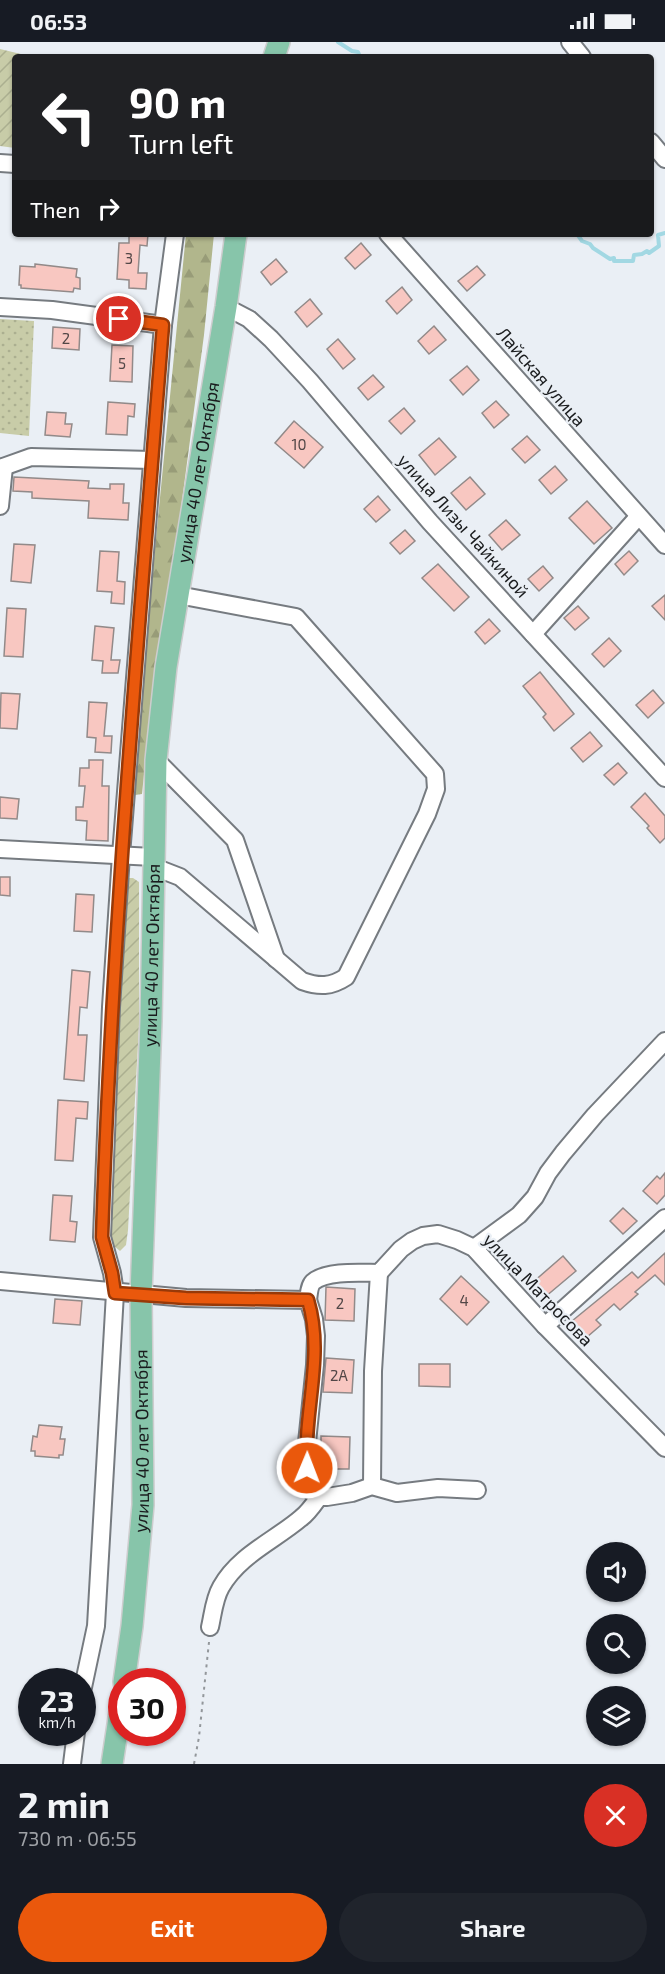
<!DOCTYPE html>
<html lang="en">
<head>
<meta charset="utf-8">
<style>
  :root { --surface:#171b24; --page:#20242c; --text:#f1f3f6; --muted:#9ea1a6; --accent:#ea580c }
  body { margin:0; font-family:"Exo 2",sans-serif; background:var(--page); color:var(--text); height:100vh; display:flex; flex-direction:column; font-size:22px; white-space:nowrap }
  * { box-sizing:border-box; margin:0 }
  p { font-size:20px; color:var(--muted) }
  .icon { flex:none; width:33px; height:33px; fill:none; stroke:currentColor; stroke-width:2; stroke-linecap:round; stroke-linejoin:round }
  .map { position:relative; height:1722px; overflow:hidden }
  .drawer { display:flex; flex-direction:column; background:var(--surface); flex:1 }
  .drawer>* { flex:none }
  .top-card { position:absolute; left:12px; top:12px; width:642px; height:183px; border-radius:6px; box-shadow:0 2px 4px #0004; background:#202124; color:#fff; overflow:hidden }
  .fabs { position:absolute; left:586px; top:1500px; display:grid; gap:12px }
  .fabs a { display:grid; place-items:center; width:60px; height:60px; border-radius:50%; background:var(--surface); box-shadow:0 2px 4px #0004; font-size:30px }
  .speed { position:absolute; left:18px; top:1626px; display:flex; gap:12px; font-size:30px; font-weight:700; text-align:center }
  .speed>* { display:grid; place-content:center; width:78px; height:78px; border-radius:50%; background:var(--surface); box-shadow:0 2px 4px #0004; line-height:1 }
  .speed small { font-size:15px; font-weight:400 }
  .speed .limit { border:9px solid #d22; background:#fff; color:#111 }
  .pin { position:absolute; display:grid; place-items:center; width:51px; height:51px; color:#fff; margin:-26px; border:3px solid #fff; border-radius:50%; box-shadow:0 2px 6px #0007 }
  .me { position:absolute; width:66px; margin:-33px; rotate:1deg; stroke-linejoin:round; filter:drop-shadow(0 0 4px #0008) }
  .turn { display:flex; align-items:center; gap:21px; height:126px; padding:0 18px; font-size:27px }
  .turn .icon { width:78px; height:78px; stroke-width:2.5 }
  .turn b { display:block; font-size:42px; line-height:51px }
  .then { display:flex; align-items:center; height:57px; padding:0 18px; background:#0003; gap:12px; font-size:22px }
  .round { display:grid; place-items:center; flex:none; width:63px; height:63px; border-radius:32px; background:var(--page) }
  .headline { display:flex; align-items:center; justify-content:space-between; height:102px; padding:0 18px }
  h1 { font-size:36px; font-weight:700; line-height:45px }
  .cta { display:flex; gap:12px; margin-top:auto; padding:12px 18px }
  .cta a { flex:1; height:69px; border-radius:36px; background:var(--accent); color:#fff; font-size:24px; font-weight:700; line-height:69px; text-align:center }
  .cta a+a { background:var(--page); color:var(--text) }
  .status { display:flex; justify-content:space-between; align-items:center; height:42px; padding:0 30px; background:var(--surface); direction:ltr }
  .status svg { height:16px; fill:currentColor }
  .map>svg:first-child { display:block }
  .forest { fill:url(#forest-firs) }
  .park { fill:url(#park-dots) }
  .garden { fill:url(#garden-furrows) }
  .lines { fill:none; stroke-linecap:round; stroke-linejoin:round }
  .stream { stroke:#a2d8e3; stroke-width:4 }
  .building { fill:#f8c7c1; stroke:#928a89; stroke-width:1.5 }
  .minor-casing { stroke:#767b80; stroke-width:20 }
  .major-casing { stroke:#cdcdce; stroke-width:24 }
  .path { stroke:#93979b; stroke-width:2; stroke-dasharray:3 4.5; stroke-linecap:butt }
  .minor { stroke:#fff; stroke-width:16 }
  .major { stroke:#87c5aa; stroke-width:21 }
  .route-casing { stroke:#983908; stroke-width:15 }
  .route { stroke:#ea580c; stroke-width:10 }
  .labels { text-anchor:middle; stroke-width:4.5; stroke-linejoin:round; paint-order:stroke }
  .number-label { font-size:15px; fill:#524747 }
  .street-label { font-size:18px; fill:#1a1c1e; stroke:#eaeff5 }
</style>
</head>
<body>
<div class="status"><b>06:53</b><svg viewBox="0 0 49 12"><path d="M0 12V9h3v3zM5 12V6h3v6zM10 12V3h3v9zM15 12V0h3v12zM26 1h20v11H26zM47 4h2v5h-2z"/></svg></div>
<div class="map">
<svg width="665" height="1722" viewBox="0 0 665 1722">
  <defs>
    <pattern id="forest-firs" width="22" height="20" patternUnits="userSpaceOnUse" patternTransform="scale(1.5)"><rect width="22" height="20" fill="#b1b68c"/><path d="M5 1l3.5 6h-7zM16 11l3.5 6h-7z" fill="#989c78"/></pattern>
    <pattern id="park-dots" width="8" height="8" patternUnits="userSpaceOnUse" patternTransform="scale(1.5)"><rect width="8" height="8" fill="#c8cca8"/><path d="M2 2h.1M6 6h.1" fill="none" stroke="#abaf90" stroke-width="1.8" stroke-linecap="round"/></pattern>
    <pattern id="garden-furrows" width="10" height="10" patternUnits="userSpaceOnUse" patternTransform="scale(1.5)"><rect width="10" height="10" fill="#c8cca8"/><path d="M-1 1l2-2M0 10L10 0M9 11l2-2" fill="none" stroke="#abaf90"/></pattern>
  </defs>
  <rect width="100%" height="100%" fill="#eaeff5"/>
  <polygon class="forest" points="186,192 214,192 204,293 179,481 153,643 142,752 135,753 144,618"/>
  <polygon class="park" points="0,277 34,279 29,394 0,391"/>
  <g class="garden">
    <polygon points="0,7 25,13 62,15 15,15 15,106 0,104"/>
    <polygon points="127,836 133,836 139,840 139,983 128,1188 126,1203 120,1209 114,1204 108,1187 114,1037"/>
  </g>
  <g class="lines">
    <g class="stream">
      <polyline points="338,0 352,9 358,10 360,15"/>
      <polyline points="383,15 389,14 390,15"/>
      <polyline points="557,192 563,192"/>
      <polyline points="577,192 582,199 590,202 593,206 610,217 614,216 614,219 633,219 634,213 642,212 647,209 649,211 659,204 658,193 665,191"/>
    </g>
  </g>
  <g class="building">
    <polygon points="129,192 148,192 147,204 140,203 138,231 147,231 146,247 129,246 129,238 117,237 119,201 129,201"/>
    <polygon points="361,201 371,213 355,227 345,216"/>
    <polygon points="276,217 287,230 271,243 261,230"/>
    <polygon points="35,222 77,227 76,235 80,236 80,247 74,246 73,250 21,246 21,243 19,243 20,224 35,225"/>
    <polygon points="477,224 485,233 467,249 458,239"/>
    <polygon points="402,245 412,258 397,272 386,259"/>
    <polygon points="310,257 322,272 307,285 295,270"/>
    <polygon points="434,284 446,298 429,312 418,299"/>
    <polygon points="53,285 80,287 79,308 52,306"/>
    <polygon points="338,297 355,317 343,327 327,307"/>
    <polygon points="112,303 133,304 132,340 110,339"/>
    <polygon points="467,324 479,338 463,353 450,338"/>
    <polygon points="373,333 384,345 368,358 358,346"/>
    <polygon points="496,359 509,373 494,386 482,371"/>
    <polygon points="108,360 135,362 134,375 128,374 127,393 106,392"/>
    <polygon points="404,366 415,379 401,392 389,379"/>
    <polygon points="47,370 66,371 65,382 72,382 70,395 45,393"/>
    <polygon points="294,379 323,405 304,426 275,401"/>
    <polygon points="527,394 540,408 525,421 512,407"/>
    <polygon points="439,396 456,415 435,433 419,413"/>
    <polygon points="555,424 567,438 551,452 539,438"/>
    <polygon points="14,435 89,439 88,446 110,447 110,442 124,442 123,461 129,461 128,478 88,476 89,459 32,456 32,450 13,449"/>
    <polygon points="470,435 485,452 466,468 451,451"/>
    <polygon points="378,454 390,468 376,480 364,467"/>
    <polygon points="587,459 612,486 594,502 569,476"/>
    <polygon points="506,478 520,493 502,508 489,493"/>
    <polygon points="405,488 415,499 400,512 390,501"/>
    <polygon points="14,502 35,503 31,541 11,539"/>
    <polygon points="100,509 119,510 117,539 125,540 124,562 111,561 112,550 97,549"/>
    <polygon points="629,509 638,519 624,533 615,522"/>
    <polygon points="438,522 469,555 454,569 422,536"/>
    <polygon points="543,524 553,536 539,549 528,537"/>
    <polygon points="665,553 665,578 652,564"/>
    <polygon points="578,564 589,576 575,588 564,576"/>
    <polygon points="7,566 26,567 23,615 4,614"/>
    <polygon points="489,577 500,589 485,602 475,590"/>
    <polygon points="95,584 114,586 111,618 120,618 118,631 102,631 103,619 92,618"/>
    <polygon points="609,596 621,609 604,625 592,612"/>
    <polygon points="540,630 574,672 554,689 543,675 546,672 523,644"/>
    <polygon points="653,648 664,661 648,676 636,663"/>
    <polygon points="1,651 20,652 17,687 0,686"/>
    <polygon points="89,660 107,661 104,694 112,694 111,711 95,710 96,696 87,695"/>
    <polygon points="590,690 602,704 583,720 571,706"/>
    <polygon points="89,718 103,718 102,744 109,744 108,799 86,798 87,779 76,778 76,765 83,765 85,744 79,744 80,726 89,726"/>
    <polygon points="618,721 627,731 614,743 604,733"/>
    <polygon points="645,751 665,774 665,796 660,801 647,786 649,784 631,765"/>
    <polygon points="0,755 19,757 17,777 0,776"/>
    <polygon points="0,835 10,835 10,854 0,853"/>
    <polygon points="76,852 94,853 92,890 74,889"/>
    <polygon points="72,928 90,930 87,966 80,965 78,993 87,993 84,1039 64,1037"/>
    <polygon points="58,1058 88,1060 87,1077 76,1076 73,1119 55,1118"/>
    <polygon points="665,1131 665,1153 657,1162 643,1149 657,1134 660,1137"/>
    <polygon points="53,1153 72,1154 70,1179 77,1180 75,1200 50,1198"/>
    <polygon points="623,1166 637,1179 623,1192 610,1179"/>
    <polygon points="665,1211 665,1243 655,1233 635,1250 638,1252 620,1268 614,1262 596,1278 601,1283 587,1295 572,1279 632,1230 638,1236"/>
    <polygon points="563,1214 576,1229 545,1255 532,1241"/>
    <polygon points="461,1234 489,1260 467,1283 440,1257"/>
    <polygon points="326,1245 355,1247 354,1279 325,1278"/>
    <polygon points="55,1257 82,1259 80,1283 53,1281"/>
    <polygon points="326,1316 354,1318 352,1351 323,1350"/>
    <polygon points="419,1322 450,1322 450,1345 419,1344"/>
    <polygon points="39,1383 62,1385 60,1397 65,1397 63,1413 59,1413 59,1416 35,1414 35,1409 31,1409 33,1394 37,1395"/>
    <polygon points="321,1394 350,1395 349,1427 321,1427"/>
  </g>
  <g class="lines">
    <g class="minor-casing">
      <g id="minor">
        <polyline points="570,0 582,15"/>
        <polyline points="651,100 665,117"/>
        <polyline points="0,121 15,122"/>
        <polyline points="388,192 665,503"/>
        <polyline points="0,265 52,268 163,283"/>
        <polyline points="226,265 249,277 271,297 310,339 430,480 665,736"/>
        <polyline points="0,426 31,415 152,418"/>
        <polyline points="0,464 4,425"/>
        <polyline points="533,592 638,475"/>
        <polyline points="156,718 235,798 276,917"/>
        <polyline points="0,807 153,815"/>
        <path d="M 153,826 L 162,828 L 180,835 L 302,939 C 319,945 331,945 346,935 L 427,772 L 436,747 L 435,732 L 296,575 L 178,553"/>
        <polyline points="474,1206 519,1173 535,1155 548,1131 563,1111 595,1073 665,999"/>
        <polyline points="0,1239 186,1256 308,1258 314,1277 316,1294 315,1323 306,1410 307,1426 313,1451 319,1455 327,1455 352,1451 372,1444 397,1451 438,1446 477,1448"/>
        <path d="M 308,1258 C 309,1252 309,1244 313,1240 C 327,1228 362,1231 379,1231 L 401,1207 L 412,1199 L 423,1194 L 438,1192 L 457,1198 L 474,1206 L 545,1284 L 665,1406"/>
        <polyline points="545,1284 665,1176"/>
        <polyline points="372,1444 373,1329 379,1231"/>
        <path d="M 210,1585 C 213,1572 214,1557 221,1545 C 239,1513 274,1499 301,1476 C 308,1471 314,1462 319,1455"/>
        <polyline points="82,1650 96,1584 115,1251 112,1231 102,1195 111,965 121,813 163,283 175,192"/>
        <polyline points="72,1722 76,1690"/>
      </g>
    </g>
    <g class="major-casing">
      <g id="major">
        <polyline points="274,15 279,0"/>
        <path id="s1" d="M 124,1640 L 132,1584 L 143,1463 L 141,1253 L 151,979 L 156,718 L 166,625 L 226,265 L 236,192"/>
        <polyline points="112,1722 122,1656"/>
      </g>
    </g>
    <polyline class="path" points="194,1722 199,1695 209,1600"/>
    <use href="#minor" class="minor"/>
    <use href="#major" class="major"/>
  </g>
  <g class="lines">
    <g class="route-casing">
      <path id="route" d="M 119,277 L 163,283 C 139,587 112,890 102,1195 L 112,1231 L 115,1251 L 186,1256 L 308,1258 C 325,1315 303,1368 307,1426"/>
    </g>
    <use href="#route" class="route"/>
  </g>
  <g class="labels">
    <g class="number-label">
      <text x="129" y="222">3</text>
      <text x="66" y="302">2</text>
      <text x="122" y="327">5</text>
      <text x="299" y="408">10</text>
      <text x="464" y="1264">4</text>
      <text x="340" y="1267">2</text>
      <text x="339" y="1339">2А</text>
    </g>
    <g class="street-label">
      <text transform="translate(541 335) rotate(49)" y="6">Лайская улица</text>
      <text dy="6" stroke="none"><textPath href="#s1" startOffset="1214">улица 40 лет Октября</textPath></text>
      <text transform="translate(463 484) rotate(48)" y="6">улица Лизы Чайкиной</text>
      <text dy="6" stroke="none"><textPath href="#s1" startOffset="728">улица 40 лет Октября</textPath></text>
      <text transform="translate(538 1248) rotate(46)" y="6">улица Матросова</text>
      <text dy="6" stroke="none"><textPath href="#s1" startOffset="242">улица 40 лет Октября</textPath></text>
    </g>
  </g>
</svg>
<div class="fabs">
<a><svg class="icon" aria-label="sound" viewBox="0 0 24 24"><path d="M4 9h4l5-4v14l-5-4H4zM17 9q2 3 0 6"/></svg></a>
<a><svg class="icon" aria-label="search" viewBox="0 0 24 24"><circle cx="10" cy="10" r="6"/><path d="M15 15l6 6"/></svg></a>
<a><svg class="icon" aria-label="layers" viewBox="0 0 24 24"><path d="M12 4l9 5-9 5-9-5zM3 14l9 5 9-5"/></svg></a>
</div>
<div class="speed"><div>23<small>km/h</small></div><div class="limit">30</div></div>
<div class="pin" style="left:119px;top:277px;background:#d93025"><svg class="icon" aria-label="arrive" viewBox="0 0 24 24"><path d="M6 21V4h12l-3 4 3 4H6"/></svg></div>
<svg class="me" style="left:307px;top:1426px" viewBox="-20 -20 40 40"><circle r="17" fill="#ea580c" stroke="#fff" stroke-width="3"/><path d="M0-11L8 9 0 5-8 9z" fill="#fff"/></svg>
<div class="top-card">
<div class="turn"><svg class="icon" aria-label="left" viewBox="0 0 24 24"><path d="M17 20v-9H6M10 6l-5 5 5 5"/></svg><div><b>90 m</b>Turn left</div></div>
<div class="then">Then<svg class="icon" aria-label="right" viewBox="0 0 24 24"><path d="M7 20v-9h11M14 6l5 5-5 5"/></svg></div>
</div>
</div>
<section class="drawer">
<div class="headline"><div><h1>2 min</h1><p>730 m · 06:55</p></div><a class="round" style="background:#d93025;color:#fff"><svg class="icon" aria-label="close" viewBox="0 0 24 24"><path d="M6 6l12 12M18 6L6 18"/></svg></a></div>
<div class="cta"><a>Exit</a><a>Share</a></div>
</section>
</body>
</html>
